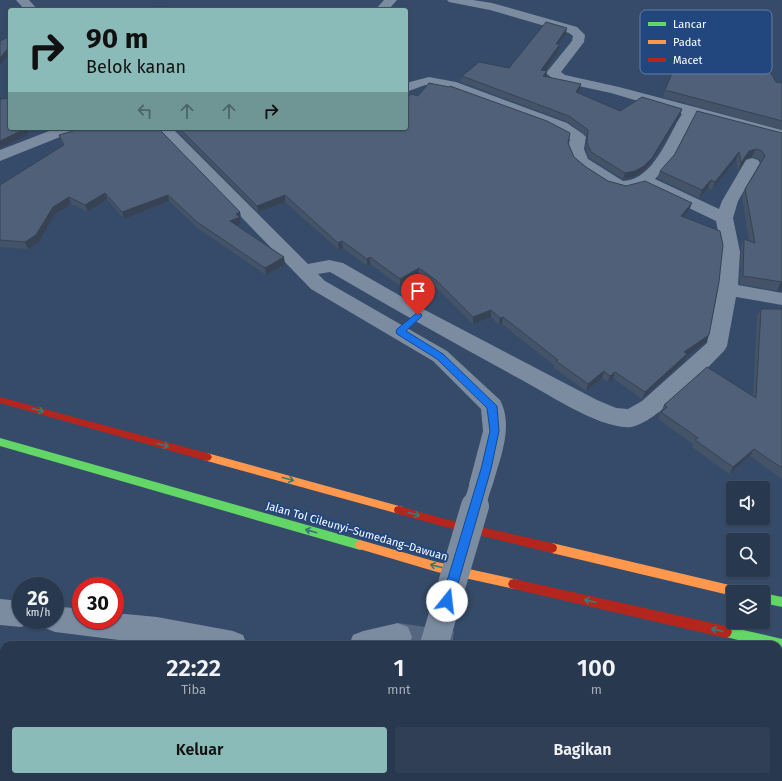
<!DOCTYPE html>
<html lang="id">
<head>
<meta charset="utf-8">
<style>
  :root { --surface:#28384f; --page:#303f56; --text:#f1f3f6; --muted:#a5acb7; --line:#445266; --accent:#8bbbb9 }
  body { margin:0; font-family:"Fira Sans",sans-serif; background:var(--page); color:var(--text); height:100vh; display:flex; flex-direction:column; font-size:15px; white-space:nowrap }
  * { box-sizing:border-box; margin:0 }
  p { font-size:13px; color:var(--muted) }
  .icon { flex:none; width:22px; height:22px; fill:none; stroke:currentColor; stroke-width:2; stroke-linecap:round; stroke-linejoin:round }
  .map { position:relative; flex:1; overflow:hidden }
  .drawer { position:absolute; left:0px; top:641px; width:782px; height:140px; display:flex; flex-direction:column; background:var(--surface); border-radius:12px 12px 0 0; box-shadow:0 1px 3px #0004,0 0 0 1px var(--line) }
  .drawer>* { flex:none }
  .hud { position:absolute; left:8px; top:8px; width:400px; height:122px; border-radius:4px; box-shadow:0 1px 3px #0004,0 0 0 1px var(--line); background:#8bbbb9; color:#111; overflow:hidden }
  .fabs { position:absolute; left:726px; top:481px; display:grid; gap:8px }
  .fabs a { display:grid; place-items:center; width:44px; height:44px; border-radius:4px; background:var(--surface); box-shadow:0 1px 3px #0004,0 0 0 1px var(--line); font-size:20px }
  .speed { position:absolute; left:12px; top:577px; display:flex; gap:8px; font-size:20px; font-weight:700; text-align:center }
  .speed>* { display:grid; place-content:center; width:52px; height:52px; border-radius:50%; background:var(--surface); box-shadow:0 1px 3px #0004,0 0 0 1px var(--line); line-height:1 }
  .speed small { font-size:10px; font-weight:400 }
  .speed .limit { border:6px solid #d22; background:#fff; color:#111 }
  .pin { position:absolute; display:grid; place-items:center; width:34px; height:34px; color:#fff; margin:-41px -17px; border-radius:50% 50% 50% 0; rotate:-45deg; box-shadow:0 0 4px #0007 }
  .pin .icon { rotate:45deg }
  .me { position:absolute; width:44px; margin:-22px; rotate:16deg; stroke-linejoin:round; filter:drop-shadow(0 0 3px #0008) }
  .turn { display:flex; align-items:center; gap:14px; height:84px; padding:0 12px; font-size:18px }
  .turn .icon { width:52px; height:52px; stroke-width:2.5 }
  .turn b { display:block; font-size:28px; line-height:34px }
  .lanes { display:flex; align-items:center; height:38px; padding:0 12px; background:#0003; justify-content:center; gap:20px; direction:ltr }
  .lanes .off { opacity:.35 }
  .eta { display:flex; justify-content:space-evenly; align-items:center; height:68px; text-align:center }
  .eta b { font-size:24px; font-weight:600; line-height:28px }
  .button { display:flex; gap:8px; margin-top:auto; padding:8px 12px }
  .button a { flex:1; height:46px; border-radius:4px; background:var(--accent); color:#111; font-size:16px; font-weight:600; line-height:46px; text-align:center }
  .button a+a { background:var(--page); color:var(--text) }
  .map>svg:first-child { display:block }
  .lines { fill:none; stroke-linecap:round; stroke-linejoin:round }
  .street-tunnel { stroke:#546680; stroke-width:28; stroke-dasharray:28 14; stroke-linecap:butt }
  .street { fill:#7b8ba0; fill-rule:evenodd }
  .fast { fill:#63d668; fill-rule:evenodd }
  .slow { fill:#ff974d; fill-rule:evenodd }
  .jam { fill:#b3261e; fill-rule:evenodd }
  .street-bridge-far1 { stroke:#7b8ba0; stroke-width:22 }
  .street-bridge { stroke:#7b8ba0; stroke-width:28 }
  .wall { fill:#445367 }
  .shaded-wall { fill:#374354 }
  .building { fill:#4f6078; stroke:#374354 }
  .oneway { stroke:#387976 }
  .route { fill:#1a73e8; stroke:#114b97 }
  .labels { text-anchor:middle; stroke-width:4; stroke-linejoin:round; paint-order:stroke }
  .street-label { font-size:11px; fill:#fff; stroke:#21477e }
  .key { fill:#21477e; stroke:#647ea5; stroke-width:1 }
  .key-label { font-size:11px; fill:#fff }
</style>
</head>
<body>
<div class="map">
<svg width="782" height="781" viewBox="0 0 782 781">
  <rect width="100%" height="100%" fill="#364b69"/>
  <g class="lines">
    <polyline class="street-tunnel" points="398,637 452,645"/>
    <g class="street">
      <polygon points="16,0 29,0 38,10 25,10"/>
      <polygon points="384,0 397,0 388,10 375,10"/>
      <path d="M 447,0 L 473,0 L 492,3 L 577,27 L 585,35 L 584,42 L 561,72 L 565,75 L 619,87 L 782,130 L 782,140 L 694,117 L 671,161 L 655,179 L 719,209 L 722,201 L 746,160 L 752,158 L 758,160 L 760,163 L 738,201 L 733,218 L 740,252 L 738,285 L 782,293 L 782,305 L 736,297 L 727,346 L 724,351 C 706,369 655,424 631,427 C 601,430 545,392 518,378 C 454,343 392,308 330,272 L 318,274 L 325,281 L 447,351 L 500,400 C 514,426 500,458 493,484 L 490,491 L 481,494 L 472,491 L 469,484 L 483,431 L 481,409 L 433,361 L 311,289 L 155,128 L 172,128 L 308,264 L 329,260 L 343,263 L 425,310 L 597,400 L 616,408 L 628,409 L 642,401 L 707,343 L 718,289 L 722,252 L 716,221 L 643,186 L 624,191 L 607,186 L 585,172 L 574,162 L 568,149 L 570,139 L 547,126 L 441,87 L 425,85 L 406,92 L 406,83 L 429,77 L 456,82 L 567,123 L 583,134 L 586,137 L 584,149 L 588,159 L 623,181 C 654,180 668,135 682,114 L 611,93 L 555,81 L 546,73 L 572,41 L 573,36 L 569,33 L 490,10 L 449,2 Z"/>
      <polygon points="57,128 78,128 75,131 0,161 0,150"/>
      <polygon points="0,599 21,601 21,620 32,620 31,623 21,627 0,625"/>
      <polygon points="55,606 81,609 81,620 115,620 115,613 157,617 233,631 243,635 247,645 159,645 55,632 45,628 41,620 55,620"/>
      <polygon points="398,623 408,627 412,637 409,645 349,645 353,635 363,631"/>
      <rect x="336" y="777" width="32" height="4"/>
      <polygon points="377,777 409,777 408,781 376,781"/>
      <polygon points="434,777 466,777 465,781 433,781"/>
    </g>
    <g class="fast">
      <polygon points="0,438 360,540 364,542 365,545 364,548 360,550 0,446"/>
      <polygon points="763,593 782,597 782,607 763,603"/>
      <polygon points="726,626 782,639 782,651 778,650 778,645 758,645 722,636 720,632 722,628"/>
    </g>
    <g class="slow">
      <polygon points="207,453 399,506 403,507 404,510 403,513 399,514 207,461 204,460 202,457 204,454"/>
      <polygon points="360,540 437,562 514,579 518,580 520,584 518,588 514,589 437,572 356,548 355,545 356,542"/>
      <polygon points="552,543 738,587 742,588 744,592 733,592 733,596 552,553 548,551 547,548 548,545"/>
    </g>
    <g class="jam">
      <polygon points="0,397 207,453 210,454 212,457 210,460 207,461 0,403"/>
      <polygon points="399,506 445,519 552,543 556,545 557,548 556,551 552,553 445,527 395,513 394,510 395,507"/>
      <polygon points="514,579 726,626 730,628 732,632 730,636 726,638 514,589 510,588 508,584 510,580"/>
    </g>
    <polyline class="street-bridge-far1" points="474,507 481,484"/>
    <polyline class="street-bridge" points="434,645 475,506"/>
  </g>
  <g class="wall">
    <polygon points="566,34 559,44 559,50 544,71 546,77 580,90 578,93 620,111 682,109 680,115 650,164 642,172 633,177 623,179 589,158 586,149 587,136 568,122 461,82 462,76 509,68"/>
    <polygon points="776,82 782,83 782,130 663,97 665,90"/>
    <polygon points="174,128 406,128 568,143 574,157 586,167 608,181 692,203 689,210 684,217 706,342 687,356 684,361 642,399 613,378 608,382 602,378 586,391 554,368 555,366 502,324 499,325 491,317 473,324 437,288 419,275 400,286 370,264 367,266 343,248 339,250 285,202 258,212"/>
    <polygon points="782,133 782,290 777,291 740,284 741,247 744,239 749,241 742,197 745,189 761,162 759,159 752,157 746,159 738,171 736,160 712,190 708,188 699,198 657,178 660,171"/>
    <polygon points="59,135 240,212 241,219 240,220 241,224 237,226 285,264 266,275 199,229 169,201 124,219 107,199 88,212 71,204 55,214 39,242 28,249 0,247 0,185 63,145 61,142"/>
    <polygon points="761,309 782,309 782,479 750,456 729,474 692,447 693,444 658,419 664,405 753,396 757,316"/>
    <polygon points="0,674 2,676 1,683 4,683 4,765 1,766 0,781"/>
    <polygon points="219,777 344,777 345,781 225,781"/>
    <polygon points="683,777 730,777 731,781 684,781"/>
  </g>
  <g class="shaded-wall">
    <polygon points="567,28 566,34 555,49 556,44"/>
    <polygon points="560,44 559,50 541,76 541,70"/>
    <polygon points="10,46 10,53 0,65 0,58"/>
    <polygon points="547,71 546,77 543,76"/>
    <polygon points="581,84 580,90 575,98 576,92"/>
    <polygon points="682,109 680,115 650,164 642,172 633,177 623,179 625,173"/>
    <polygon points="25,128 26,128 28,135 0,148 0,141"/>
    <polygon points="756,149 752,157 746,159 738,171 741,163 749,151"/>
    <polygon points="739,152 736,160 712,190 715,182"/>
    <polygon points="711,180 708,188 699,198 702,190"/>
    <polygon points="105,193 107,199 88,212 85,205"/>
    <polygon points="168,195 169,201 124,219 122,212"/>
    <polygon points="285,195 285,202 258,212 257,206"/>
    <polygon points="69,197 71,204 55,214 39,242 28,249 25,242 53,207"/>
    <polygon points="692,203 689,210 679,222 681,216"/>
    <polygon points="240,212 241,219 240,220 241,224 231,228 230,221 236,214"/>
    <polygon points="342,241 343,248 339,250 338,243"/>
    <polygon points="284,257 285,264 266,275 265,268"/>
    <polygon points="370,257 370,264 367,266 367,259"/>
    <polygon points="419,268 419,275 400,286 400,279"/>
    <polygon points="781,282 782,282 782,290 777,291"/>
    <polygon points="491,310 491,317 473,324 473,317"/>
    <polygon points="503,317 502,324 499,325 500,318"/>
    <polygon points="709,335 706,342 687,356 684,361 642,399 645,392 684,352"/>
    <polygon points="604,371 602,378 586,391 588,384"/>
    <polygon points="615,372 613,378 608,382 610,376"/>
    <polygon points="754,449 750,456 729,474 733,467"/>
    <polygon points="0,674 2,676 0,690"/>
    <polygon points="0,765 1,766 1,781 0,781"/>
  </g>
  <g class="building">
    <polygon points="163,6 171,10 150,10"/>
    <polygon points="546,22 567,28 556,44 560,44 541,70 547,71 543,76 581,84 576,92 620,111 642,97 682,109 652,158 644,166 635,171 625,173 591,152 587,143 588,130 569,116 462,76 479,62 509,68"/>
    <polygon points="10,36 10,46 0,58 0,41"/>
    <polygon points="681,52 710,56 762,58 776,82 782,83 782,121 665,90"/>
    <polygon points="429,83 449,87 450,86 547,121 570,133 568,143 574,157 586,167 608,181 626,186 645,181 692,203 681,216 720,231 723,245 719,282 709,335 684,352 687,354 645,392 615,372 610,376 604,371 588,384 556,361 558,360 503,317 500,318 491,310 473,317 437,281 419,268 400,279 370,257 367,259 342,241 338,243 285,195 257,206 179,128 406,128 406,100 411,94 418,96"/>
    <polygon points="10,98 10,128 25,128 25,129 0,141 0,99"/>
    <polygon points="697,111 782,133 782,282 743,276 744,239 755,243 745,189 765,156 762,151 756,149 749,151 741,163 739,152 715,182 711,180 702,190 660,171 675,154"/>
    <polygon points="83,128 158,128 240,212 236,214 240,217 230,221 284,257 265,268 197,222 168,195 122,212 105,193 85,205 69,197 53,207 36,235 25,242 0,240 0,185 64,145 59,135"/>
    <polygon points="761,309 782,309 782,468 754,449 733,467 695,440 698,438 661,412 667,407 664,405 707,367 756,398"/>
    <rect x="0" y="683" width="4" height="76"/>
    <polygon points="224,777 344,777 342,781 230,781"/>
    <polygon points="687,777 730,777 731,781 688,781"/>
  </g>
  <defs><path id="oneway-shaft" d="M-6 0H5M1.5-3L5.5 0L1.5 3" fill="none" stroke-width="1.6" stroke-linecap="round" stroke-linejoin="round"/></defs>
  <g class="oneway">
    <use href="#oneway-shaft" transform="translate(38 410) rotate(15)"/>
    <use href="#oneway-shaft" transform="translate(163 445) rotate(15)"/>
    <use href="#oneway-shaft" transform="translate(288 479) rotate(15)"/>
    <use href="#oneway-shaft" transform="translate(414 514) rotate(15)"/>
    <use href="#oneway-shaft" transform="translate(311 531) rotate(-164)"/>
    <use href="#oneway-shaft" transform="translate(436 566) rotate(-165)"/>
    <use href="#oneway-shaft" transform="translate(590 601) rotate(-167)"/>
    <use href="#oneway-shaft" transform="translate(717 630) rotate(-167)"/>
  </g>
  <polygon class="route" points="418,312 422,315 421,317 406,331 443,354 497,406 499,431 491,469 453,601 451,605 447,606 443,605 441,601 481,469 490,431 487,408 437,359 397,334 396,332 397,329"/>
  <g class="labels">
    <g class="street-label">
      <text transform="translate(357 531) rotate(16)" y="4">Jalan Tol Cileunyi–Sumedang–Dawuan</text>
    </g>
  </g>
  <rect x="640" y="10" width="132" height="64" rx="6" class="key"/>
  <rect x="648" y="22" width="18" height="4" fill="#63d668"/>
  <rect x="648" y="40" width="18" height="4" fill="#ff974d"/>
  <rect x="648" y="58" width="18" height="4" fill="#b3261e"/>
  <g class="key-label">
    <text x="673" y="28">Lancar</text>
    <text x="673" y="46">Padat</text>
    <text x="673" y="64">Macet</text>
  </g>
</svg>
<div class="fabs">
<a><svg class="icon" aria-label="sound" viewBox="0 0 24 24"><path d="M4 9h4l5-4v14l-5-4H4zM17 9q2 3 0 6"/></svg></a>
<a><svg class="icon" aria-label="search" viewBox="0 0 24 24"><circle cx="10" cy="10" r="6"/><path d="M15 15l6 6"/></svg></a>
<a><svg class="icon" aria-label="layers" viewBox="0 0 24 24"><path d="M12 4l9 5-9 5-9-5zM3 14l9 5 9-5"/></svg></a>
</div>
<div class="speed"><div>26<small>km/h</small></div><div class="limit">30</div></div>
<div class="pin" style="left:418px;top:315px;background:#d93025"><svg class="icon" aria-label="arrive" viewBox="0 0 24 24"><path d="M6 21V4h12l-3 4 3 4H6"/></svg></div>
<svg class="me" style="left:447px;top:601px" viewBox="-20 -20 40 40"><circle r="19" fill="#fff"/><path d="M0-13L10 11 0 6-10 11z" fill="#1a73e8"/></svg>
<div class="hud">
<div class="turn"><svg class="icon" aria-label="right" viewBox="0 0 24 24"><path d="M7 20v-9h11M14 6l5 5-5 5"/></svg><div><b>90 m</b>Belok kanan</div></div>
<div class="lanes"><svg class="icon off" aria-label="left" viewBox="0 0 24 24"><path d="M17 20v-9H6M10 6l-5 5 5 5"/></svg><svg class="icon off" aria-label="ahead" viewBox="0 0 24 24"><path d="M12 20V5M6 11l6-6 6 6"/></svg><svg class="icon off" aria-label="ahead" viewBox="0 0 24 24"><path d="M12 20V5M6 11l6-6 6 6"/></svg><svg class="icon" aria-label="right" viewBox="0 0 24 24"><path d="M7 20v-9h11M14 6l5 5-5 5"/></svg></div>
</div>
<section class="drawer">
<div class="eta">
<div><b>22:22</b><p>Tiba</p></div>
<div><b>1</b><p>mnt</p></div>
<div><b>100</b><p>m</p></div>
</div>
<div class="button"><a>Keluar</a><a>Bagikan</a></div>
</section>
</div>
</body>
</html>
